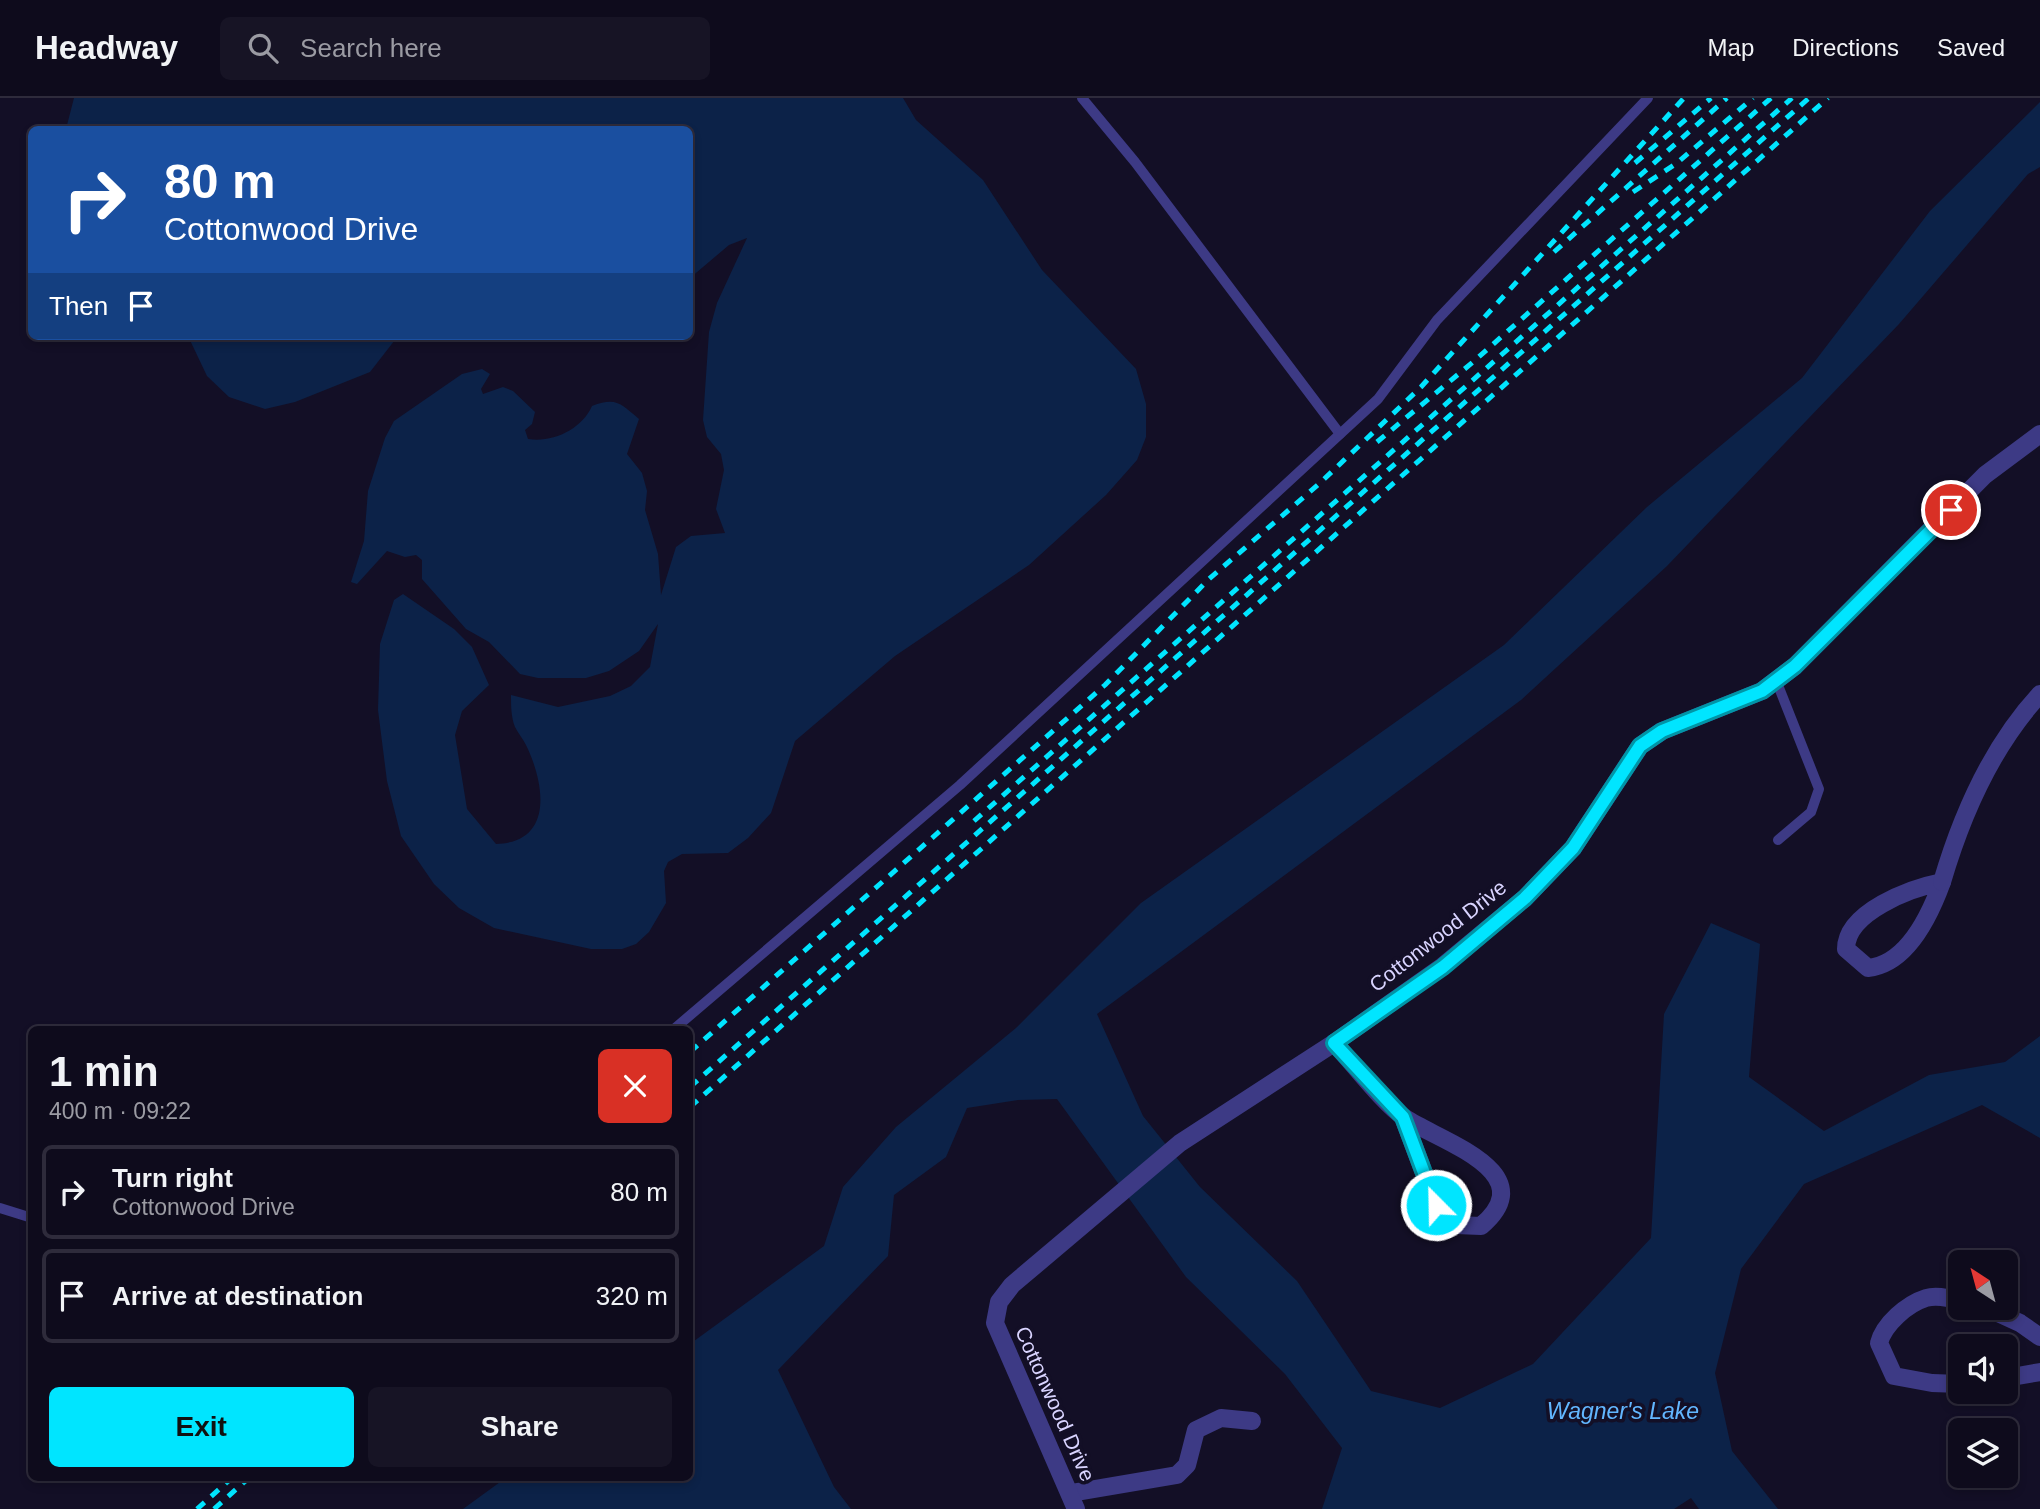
<!DOCTYPE html>
<html lang="en">
<head>
<meta charset="utf-8">
<style>
  :root { --surface:#0e0b1c; --page:#171425; --text:#f1f3f6; --muted:#9b9ba3; --line:#2e2b3b; --accent:#00e5ff }
  body { margin:0; font-family:Helvetica,sans-serif; background:var(--page); color:var(--text); height:100vh; display:flex; flex-direction:column; font-size:26px; white-space:nowrap }
  * { box-sizing:border-box; margin:0 }
  p { font-size:23px; color:var(--muted) }
  .icon { flex:none; width:38px; height:38px; fill:none; stroke:currentColor; stroke-width:2; stroke-linecap:round; stroke-linejoin:round }
  .map { position:relative; flex:1; overflow:hidden }
  .drawer { position:absolute; left:28px; top:928px; width:665px; height:455px; display:flex; flex-direction:column; background:var(--surface); border-radius:10px; box-shadow:0 4px 10px #0003,0 0 0 2px var(--line) }
  .drawer>* { flex:none }
  .hud { position:absolute; left:28px; top:28px; width:665px; height:214px; border-radius:10px; box-shadow:0 4px 10px #0003,0 0 0 2px var(--line); background:#1a4fa0; color:#fff; overflow:hidden }
  .needle { width:46px; rotate:324deg }
  .controls { position:absolute; left:1948px; top:1152px; display:grid; gap:14px }
  .controls a { display:grid; place-items:center; width:70px; height:70px; border-radius:10px; background:var(--surface); box-shadow:0 4px 10px #0003,0 0 0 2px var(--line); font-size:35px }
  .pin { position:absolute; display:grid; place-items:center; width:60px; height:60px; color:#fff; margin:-30px; border:4px solid #fff; border-radius:50%; box-shadow:0 2px 7px #0007 }
  .me { position:absolute; width:77px; margin:-38px; rotate:337deg; stroke-linejoin:round; filter:drop-shadow(0 0 5px #0008) }
  .turn { display:flex; align-items:center; gap:24px; height:147px; padding:0 21px; font-size:32px }
  .turn .icon { width:91px; height:91px; stroke-width:2.5 }
  .turn b { display:block; font-size:49px; line-height:60px }
  .then { display:flex; align-items:center; height:66px; padding:0 21px; background:#0003; gap:14px; font-size:26px }
  .round { display:grid; place-items:center; flex:none; width:74px; height:74px; border-radius:10px; background:var(--page) }
  .overview { display:flex; align-items:center; justify-content:space-between; height:119px; padding:0 21px }
  h1 { font-size:42px; font-weight:800; line-height:52px }
  .action { display:flex; gap:14px; margin-top:auto; padding:14px 21px }
  .action a { flex:1; height:80px; border-radius:10px; background:var(--accent); color:#111; font-size:28px; font-weight:800; line-height:80px; text-align:center }
  .action a+a { background:var(--page); color:var(--text) }
  ul { padding:0; list-style:none }
  li { display:flex; align-items:center; gap:21px; height:94px; margin:0 14px 10px; padding:0 7px; border:4px solid var(--line); border-radius:10px }
  li div { flex:1 }
  li b { display:block; font-size:26px }
  li em { font-style:normal }
  header { display:flex; align-items:center; gap:42px; box-sizing:border-box; height:98px; padding:0 35px; background:var(--surface); border-bottom:2px solid var(--line) }
  header strong { font-size:33px }
  nav { display:flex; gap:38px; margin-inline-start:auto; font-size:24px }
  .search { width:490px; height:63px; background:var(--page); display:flex; align-items:center; gap:18px; box-sizing:border-box; padding:0 24px; border-radius:10px; color:var(--muted); font-size:26px }
  .map>svg:first-child { display:block }
  .water { fill:#0c2248 }
  .lines { fill:none; stroke-linecap:round; stroke-linejoin:round }
  .service { stroke:#3d3a85; stroke-width:10 }
  .minor { stroke:#3d3a85; stroke-width:18 }
  .rail { stroke:#00e5ff; stroke-width:5; stroke-dasharray:10 9; stroke-linecap:butt }
  .route-casing { stroke:#0095a6; stroke-width:18 }
  .route { stroke:#00e5ff; stroke-width:12 }
  .labels { text-anchor:middle; stroke-width:7; stroke-linejoin:round; paint-order:stroke }
  .street-label { font-size:21px; fill:#d9d4ff; stroke:#130f26 }
  .water-label { font-size:23px; font-style:italic; fill:#62b6ff; stroke:#130f26 }
</style>
</head>
<body>
<header>
<strong>Headway</strong>
<div class="search"><svg class="icon" aria-label="search" viewBox="0 0 24 24"><circle cx="10" cy="10" r="6"/><path d="M15 15l6 6"/></svg>Search here</div>
<nav><a>Map</a><a>Directions</a><a>Saved</a></nav>
</header>
<div class="map">
<svg width="2040" height="1411" viewBox="0 0 2040 1411">
  <rect width="100%" height="100%" fill="#130f26"/>
  <g class="water">
    <path d="M 74,0 L 903,0 L 916,22 L 983,82 L 1042,172 L 1136,271 L 1146,306 L 1146,339 L 1137,362 L 1106,397 L 1029,467 L 895,558 L 795,643 L 771,715 L 748,740 L 728,755 L 682,756 L 668,764 L 664,773 L 666,805 L 649,834 L 636,846 L 622,851 L 591,851 L 494,830 L 459,810 L 434,786 L 401,738 L 387,683 L 378,612 L 380,546 L 394,502 L 403,496 L 454,531 L 472,549 L 489,587 L 462,613 L 455,637 L 467,711 L 496,746 C 554,744 545,686 526,647 C 523,641 518,635 515,629 C 511,619 511,607 511,597 L 558,609 L 610,598 L 631,588 L 650,569 L 658,526 L 639,553 L 609,573 L 586,580 L 538,580 L 520,576 L 489,544 L 466,531 L 422,481 L 422,462 L 416,457 L 405,459 L 387,453 L 357,486 L 351,484 L 364,443 L 368,393 L 385,340 L 394,323 L 462,276 L 482,271 L 490,276 L 481,291 L 483,296 L 503,289 L 513,293 L 535,314 L 532,326 L 525,332 L 528,341 C 553,345 582,331 592,308 C 616,299 620,305 639,321 L 627,356 L 642,375 L 647,393 L 645,412 L 658,456 L 661,497 L 676,449 L 691,438 L 725,435 L 716,411 L 724,372 L 721,356 L 707,339 L 703,322 L 709,234 L 717,205 L 747,140 L 729,147 L 690,180 L 690,32 L 66,31 Z"/>
    <polygon points="2040,4 2040,69 2028,76 1899,226 1667,468 1521,602 1097,916 1143,1018 1200,1089 1297,1183 1371,1293 1440,1310 1533,1266 1651,1140 1664,916 1711,825 1760,846 1749,979 1824,1033 1929,977 2005,964 2040,938 2040,1040 1982,1007 1804,1086 1741,1171 1715,1275 1732,1353 1778,1411 1699,1411 1691,1400 1674,1411 1322,1411 1342,1350 1285,1276 1186,1179 1057,1001 1018,1002 967,1010 946,1059 894,1097 888,1158 778,1272 834,1389 851,1411 463,1411 507,1379 690,1379 690,1246 824,1148 843,1089 896,1029 1016,930 1141,805 1504,547 1647,409 1802,280 1930,113"/>
    <polygon points="188,238 398,238 370,274 295,304 265,311 229,299 207,278"/>
  </g>
  <g class="lines">
    <g class="service">
      <polyline points="1082,0 1135,64 1340,336"/>
      <polyline points="1776,582 1819,691 1811,714 1778,742"/>
      <polyline points="674,931 960,687 1378,301 1437,222 1648,0"/>
      <polyline points="0,1110 32,1120"/>
    </g>
    <g class="minor">
      <path d="M 1942,784 C 1930,817 1907,866 1868,870 L 1846,851 C 1846,814 1911,790 1942,784 Z"/>
      <path d="M 1942,784 C 1962,716 1991,649 2040,596"/>
      <path d="M 1334,945 C 1354,966 1383,1005 1405,1020 C 1439,1043 1545,1074 1481,1128 L 1456,1127 L 1436,1107 L 1403,1019"/>
      <path d="M 1960,1203 C 1950,1200 1936,1197 1926,1200 C 1907,1206 1884,1226 1879,1245 L 1894,1278 L 1932,1285 L 1960,1286"/>
      <polyline points="1985,1209 2020,1225 2040,1239"/>
      <polyline points="2006,1280 2040,1274"/>
      <polyline points="1071,1395 1177,1377 1187,1367 1196,1332 1221,1320 1252,1323"/>
      <polyline points="1076,1411 995,1225 999,1204 1012,1187 1180,1045 1334,945 1443,868 1525,800 1573,750 1640,648 1662,633 1762,593 1795,568 1985,377 2040,336"/>
    </g>
    <g class="rail">
      <polyline points="1635,65 1711,0"/>
      <polyline points="1633,94 1677,65 1753,0"/>
      <polyline points="1554,154 1727,0"/>
      <polyline points="1377,344 1473,264 1771,0"/>
      <polyline points="974,723 1792,0"/>
      <polyline points="690,954 1105,587 1209,481 1320,385 1421,289 1684,0"/>
      <polyline points="690,989 1809,0"/>
      <polyline points="690,1009 1828,0"/>
      <polyline points="197,1411 233,1379"/>
      <polyline points="214,1411 250,1379"/>
    </g>
  </g>
  <g class="lines">
    <g class="route-casing">
      <polyline id="route" points="1436,1107 1403,1019 1334,945 1443,869 1525,800 1573,750 1640,648 1662,633 1762,593 1795,568 1951,412"/>
    </g>
    <use href="#route" class="route"/>
  </g>
  <g class="labels">
    <g class="street-label">
      <text transform="translate(1438 838) rotate(-38)" y="7">Cottonwood Drive</text>
      <text transform="translate(1055 1306) rotate(66)" y="7">Cottonwood Drive</text>
    </g>
    <g class="water-label">
      <text x="1623" y="1321">Wagner's Lake</text>
    </g>
  </g>
</svg>
<div class="controls">
<a><svg class="needle" viewBox="-14 -14 28 28"><path d="M0-13l5 13h-10z" fill="#e53935"/><path d="M0 13l5-13h-10z" fill="#9b9ba3"/></svg></a>
<a><svg class="icon" aria-label="sound" viewBox="0 0 24 24"><path d="M4 9h4l5-4v14l-5-4H4zM17 9q2 3 0 6"/></svg></a>
<a><svg class="icon" aria-label="layers" viewBox="0 0 24 24"><path d="M12 4l9 5-9 5-9-5zM3 14l9 5 9-5"/></svg></a>
</div>
<div class="pin" style="left:1951px;top:412px;background:#d93025"><svg class="icon" aria-label="arrive" viewBox="0 0 24 24"><path d="M6 21V4h12l-3 4 3 4H6"/></svg></div>
<svg class="me" style="left:1436px;top:1107px" viewBox="-20 -20 40 40"><circle r="17" fill="#00e5ff" stroke="#fff" stroke-width="3"/><path d="M0-11L8 9 0 5-8 9z" fill="#fff"/></svg>
<div class="hud">
<div class="turn"><svg class="icon" aria-label="right" viewBox="0 0 24 24"><path d="M7 20v-9h11M14 6l5 5-5 5"/></svg><div><b>80 m</b>Cottonwood Drive</div></div>
<div class="then">Then<svg class="icon" aria-label="arrive" viewBox="0 0 24 24"><path d="M6 21V4h12l-3 4 3 4H6"/></svg></div>
</div>
<section class="drawer">
<div class="overview"><div><h1>1 min</h1><p>400 m · 09:22</p></div><a class="round" style="background:#d93025;color:#fff"><svg class="icon" aria-label="close" viewBox="0 0 24 24"><path d="M6 6l12 12M18 6L6 18"/></svg></a></div>
<ul>
<li><svg class="icon" aria-label="right" viewBox="0 0 24 24"><path d="M7 20v-9h11M14 6l5 5-5 5"/></svg><div><b>Turn right</b><p>Cottonwood Drive</p></div><em>80 m</em></li>
<li><svg class="icon" aria-label="arrive" viewBox="0 0 24 24"><path d="M6 21V4h12l-3 4 3 4H6"/></svg><div><b>Arrive at destination</b></div><em>320 m</em></li>
</ul>
<div class="action"><a>Exit</a><a>Share</a></div>
</section>
</div>
</body>
</html>
